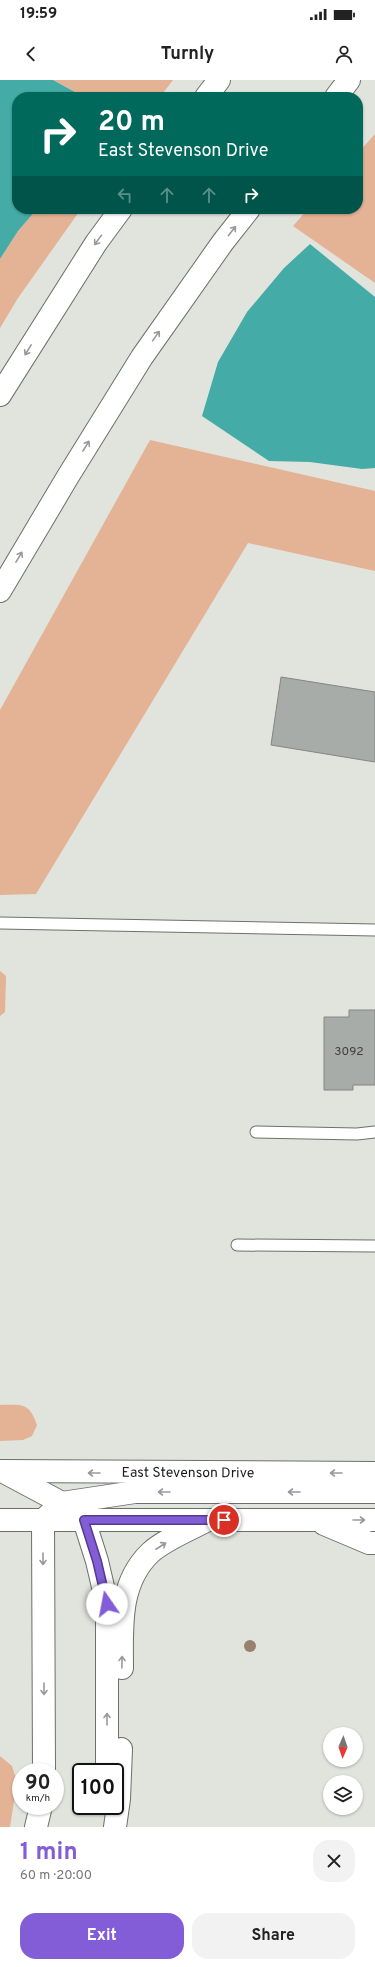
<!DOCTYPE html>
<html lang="en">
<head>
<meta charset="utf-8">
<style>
  :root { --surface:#fff; --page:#f2f2f2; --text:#222; --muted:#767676; --accent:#825dd7 }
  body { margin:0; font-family:Overpass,sans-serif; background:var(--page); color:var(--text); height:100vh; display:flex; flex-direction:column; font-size:15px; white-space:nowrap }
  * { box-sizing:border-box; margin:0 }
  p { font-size:13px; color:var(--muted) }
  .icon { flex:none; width:22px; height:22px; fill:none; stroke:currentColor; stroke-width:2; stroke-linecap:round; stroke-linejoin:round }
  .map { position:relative; height:1747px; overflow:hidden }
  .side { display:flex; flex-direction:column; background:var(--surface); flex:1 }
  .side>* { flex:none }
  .guide { position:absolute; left:12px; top:12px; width:351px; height:122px; border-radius:16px; box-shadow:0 1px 3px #0004; background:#00695c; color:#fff; overflow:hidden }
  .needle { width:26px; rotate:182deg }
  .buttons { position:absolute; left:323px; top:1647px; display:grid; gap:8px }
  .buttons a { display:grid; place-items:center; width:40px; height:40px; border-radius:50%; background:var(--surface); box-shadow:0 1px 3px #0004; font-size:20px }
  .speed { position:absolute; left:12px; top:1683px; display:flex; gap:8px; font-size:20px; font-weight:700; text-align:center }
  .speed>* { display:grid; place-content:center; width:52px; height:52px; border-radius:50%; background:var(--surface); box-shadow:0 1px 3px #0004; line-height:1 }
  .speed small { font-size:10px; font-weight:400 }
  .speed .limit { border:2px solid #111; border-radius:6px; background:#fff; color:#111 }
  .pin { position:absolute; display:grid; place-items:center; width:34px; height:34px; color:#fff; margin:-17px; border:2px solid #fff; border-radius:50%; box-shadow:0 1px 4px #0007 }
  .me { position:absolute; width:44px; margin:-22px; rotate:348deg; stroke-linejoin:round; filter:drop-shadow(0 0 3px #0008) }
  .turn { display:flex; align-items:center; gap:14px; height:84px; padding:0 20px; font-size:18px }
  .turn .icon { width:52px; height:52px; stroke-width:2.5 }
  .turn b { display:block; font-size:28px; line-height:34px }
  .lanes { display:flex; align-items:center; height:38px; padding:0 20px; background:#0003; justify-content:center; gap:20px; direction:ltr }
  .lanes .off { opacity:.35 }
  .round { display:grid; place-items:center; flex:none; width:42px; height:42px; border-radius:16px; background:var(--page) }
  .summary { display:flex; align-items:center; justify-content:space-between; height:68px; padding:0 20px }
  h1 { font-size:24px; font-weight:700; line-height:30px; color:var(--accent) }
  .primary-button { display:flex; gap:8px; margin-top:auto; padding:8px 20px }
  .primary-button a { flex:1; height:46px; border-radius:16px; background:var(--accent); color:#fff; font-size:16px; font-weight:700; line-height:46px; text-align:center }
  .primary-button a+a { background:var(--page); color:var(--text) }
  .status { display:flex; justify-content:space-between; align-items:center; height:28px; padding:0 20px; background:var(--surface); direction:ltr }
  .status svg { height:11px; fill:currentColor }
  header { display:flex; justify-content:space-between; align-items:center; height:52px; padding:0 20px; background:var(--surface); font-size:18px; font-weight:700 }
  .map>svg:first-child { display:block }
  .green { fill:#e4b295 }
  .water { fill:#45aba6 }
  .building { fill:#a7aca8; stroke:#828784 }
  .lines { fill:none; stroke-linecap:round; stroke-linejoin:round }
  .service-casing { stroke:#6e706a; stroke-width:13 }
  .secondary-casing { stroke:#6e706a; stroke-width:24 }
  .motorway-casing { stroke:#6e706a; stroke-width:24 }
  .service { stroke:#fff; stroke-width:11 }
  .secondary { stroke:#fff; stroke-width:22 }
  .motorway { stroke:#fff; stroke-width:22 }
  .tree { fill:#98816f }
  .oneway { stroke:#999998 }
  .route-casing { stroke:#543c8c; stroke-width:10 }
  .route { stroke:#825dd7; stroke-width:7 }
  .labels { text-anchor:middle; stroke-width:3; stroke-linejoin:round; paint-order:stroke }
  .number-label { font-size:12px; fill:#3f413e }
  .street-label { font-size:14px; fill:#1c1d1b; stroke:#eef0ea }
</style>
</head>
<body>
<div class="status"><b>19:59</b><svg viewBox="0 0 49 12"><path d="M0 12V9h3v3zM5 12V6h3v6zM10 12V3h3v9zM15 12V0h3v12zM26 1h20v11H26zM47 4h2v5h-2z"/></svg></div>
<header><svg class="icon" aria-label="back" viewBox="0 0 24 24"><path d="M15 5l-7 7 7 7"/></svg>Turnly<svg class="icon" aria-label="person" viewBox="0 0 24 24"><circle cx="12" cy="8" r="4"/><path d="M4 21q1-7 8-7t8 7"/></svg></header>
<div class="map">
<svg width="375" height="1747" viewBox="0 0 375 1747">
  <rect width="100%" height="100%" fill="#e1e3dd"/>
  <g class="green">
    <polygon points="53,0 173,0 160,17 84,17"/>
    <polygon points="375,54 375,203 293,146 308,129 358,129 358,73"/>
    <polygon points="37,129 81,129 18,218 0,248 0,179 18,151"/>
    <polygon points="150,360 375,411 375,491 248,463 36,814 0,815 0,630"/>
    <polygon points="0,891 6,896 5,932 0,936"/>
    <path d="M 0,1325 C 22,1325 29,1322 37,1345 L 32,1356 L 23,1360 L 0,1361 Z"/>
    <polygon points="0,1676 12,1686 17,1702 10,1747 0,1747"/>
  </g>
  <g class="water">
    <polygon points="0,0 53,0 84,17 17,17 17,129 37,129 18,151 0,179"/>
    <polygon points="310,164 375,217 375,388 362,389 310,382 269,381 202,336 218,282 247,232 284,188"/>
  </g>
  <g class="building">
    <polygon points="281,597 375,612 375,682 271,665"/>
    <polygon points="349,930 375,930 375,1005 353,1005 353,1010 324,1010 324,937 349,937"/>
  </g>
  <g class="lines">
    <g class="service-casing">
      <g id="service">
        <polyline points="0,843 375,850"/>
        <polyline points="256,1052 357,1054 375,1052"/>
        <polyline points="237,1165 374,1166"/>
      </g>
    </g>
    <g class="secondary-casing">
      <g id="secondary">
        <path id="s1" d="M 0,1391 L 375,1393"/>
        <polyline points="0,1440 375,1440"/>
        <polyline points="324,1444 369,1463 375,1463"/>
      </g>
    </g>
    <g class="motorway-casing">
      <g id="motorway">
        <polyline points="206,17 219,0"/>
        <polyline points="336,17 349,0"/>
        <polyline points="0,315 96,163 121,129"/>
        <polyline points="0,511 67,398 142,277 223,162 249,129"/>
        <polyline points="2,1391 62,1423 84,1440 97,1481 107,1524 107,1692"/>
        <path d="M 122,1588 C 122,1548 118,1504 150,1473 C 164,1460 191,1449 208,1440"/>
        <polyline points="44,1692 43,1440 62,1423 135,1412 375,1412"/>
        <polyline points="36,1747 41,1726"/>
        <polyline points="115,1747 119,1719 121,1669"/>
      </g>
    </g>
    <use href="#service" class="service"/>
    <use href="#secondary" class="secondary"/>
    <use href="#motorway" class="motorway"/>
  </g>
  <circle class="tree" cx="250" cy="1566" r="6"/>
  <defs><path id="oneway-shaft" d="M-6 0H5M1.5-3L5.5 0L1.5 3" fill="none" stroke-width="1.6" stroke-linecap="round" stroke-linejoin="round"/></defs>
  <g class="oneway">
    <use href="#oneway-shaft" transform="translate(232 151) rotate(-52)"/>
    <use href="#oneway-shaft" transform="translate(98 160) rotate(126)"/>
    <use href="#oneway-shaft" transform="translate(156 256) rotate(-55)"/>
    <use href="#oneway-shaft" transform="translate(28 270) rotate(122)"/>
    <use href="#oneway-shaft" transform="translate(86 366) rotate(-58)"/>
    <use href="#oneway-shaft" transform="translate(19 477) rotate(-59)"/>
    <use href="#oneway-shaft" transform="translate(94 1393) rotate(180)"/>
    <use href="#oneway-shaft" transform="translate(336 1393) rotate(-180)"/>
    <use href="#oneway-shaft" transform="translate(164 1412) rotate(-180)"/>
    <use href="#oneway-shaft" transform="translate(294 1412) rotate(-180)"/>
    <use href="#oneway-shaft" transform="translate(359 1440)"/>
    <use href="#oneway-shaft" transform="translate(161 1466) rotate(-33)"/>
    <use href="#oneway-shaft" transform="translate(43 1479) rotate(90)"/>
    <use href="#oneway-shaft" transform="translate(122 1582) rotate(-89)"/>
    <use href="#oneway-shaft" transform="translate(44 1609) rotate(90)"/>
    <use href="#oneway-shaft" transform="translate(107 1639) rotate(-90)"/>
  </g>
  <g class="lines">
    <g class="route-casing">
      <polyline id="route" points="107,1524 97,1481 84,1440 224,1440"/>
    </g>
    <use href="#route" class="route"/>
  </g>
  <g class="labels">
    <g class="number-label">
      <text x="349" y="975">3092</text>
    </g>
    <g class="street-label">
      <text dy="5" stroke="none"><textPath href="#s1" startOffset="188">East Stevenson Drive</textPath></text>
    </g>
  </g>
</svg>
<div class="buttons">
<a><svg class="needle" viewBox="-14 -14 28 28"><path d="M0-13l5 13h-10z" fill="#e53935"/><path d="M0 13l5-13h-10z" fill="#767676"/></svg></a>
<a><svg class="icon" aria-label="layers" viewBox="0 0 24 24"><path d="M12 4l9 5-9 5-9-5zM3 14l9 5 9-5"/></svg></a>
</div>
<div class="speed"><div>90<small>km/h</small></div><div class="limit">100</div></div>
<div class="pin" style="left:224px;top:1440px;background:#d93025"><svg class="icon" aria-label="arrive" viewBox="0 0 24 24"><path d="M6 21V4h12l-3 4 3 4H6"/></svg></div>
<svg class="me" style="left:107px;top:1524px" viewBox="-20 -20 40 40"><circle r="19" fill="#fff"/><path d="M0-13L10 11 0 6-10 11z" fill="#825dd7"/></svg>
<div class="guide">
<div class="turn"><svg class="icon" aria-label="right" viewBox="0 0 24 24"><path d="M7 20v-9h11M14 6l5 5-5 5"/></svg><div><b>20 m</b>East Stevenson Drive</div></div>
<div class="lanes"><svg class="icon off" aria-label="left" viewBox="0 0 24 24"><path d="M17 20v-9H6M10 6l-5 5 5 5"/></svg><svg class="icon off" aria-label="ahead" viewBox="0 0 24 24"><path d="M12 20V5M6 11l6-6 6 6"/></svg><svg class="icon off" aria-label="ahead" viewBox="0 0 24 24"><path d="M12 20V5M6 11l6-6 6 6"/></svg><svg class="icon" aria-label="right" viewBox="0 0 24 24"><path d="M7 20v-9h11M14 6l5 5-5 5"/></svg></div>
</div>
</div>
<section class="side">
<div class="summary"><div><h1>1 min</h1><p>60 m · 20:00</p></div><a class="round"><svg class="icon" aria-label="close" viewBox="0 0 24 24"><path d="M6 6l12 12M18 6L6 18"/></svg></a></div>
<div class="primary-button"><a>Exit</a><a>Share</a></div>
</section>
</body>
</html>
